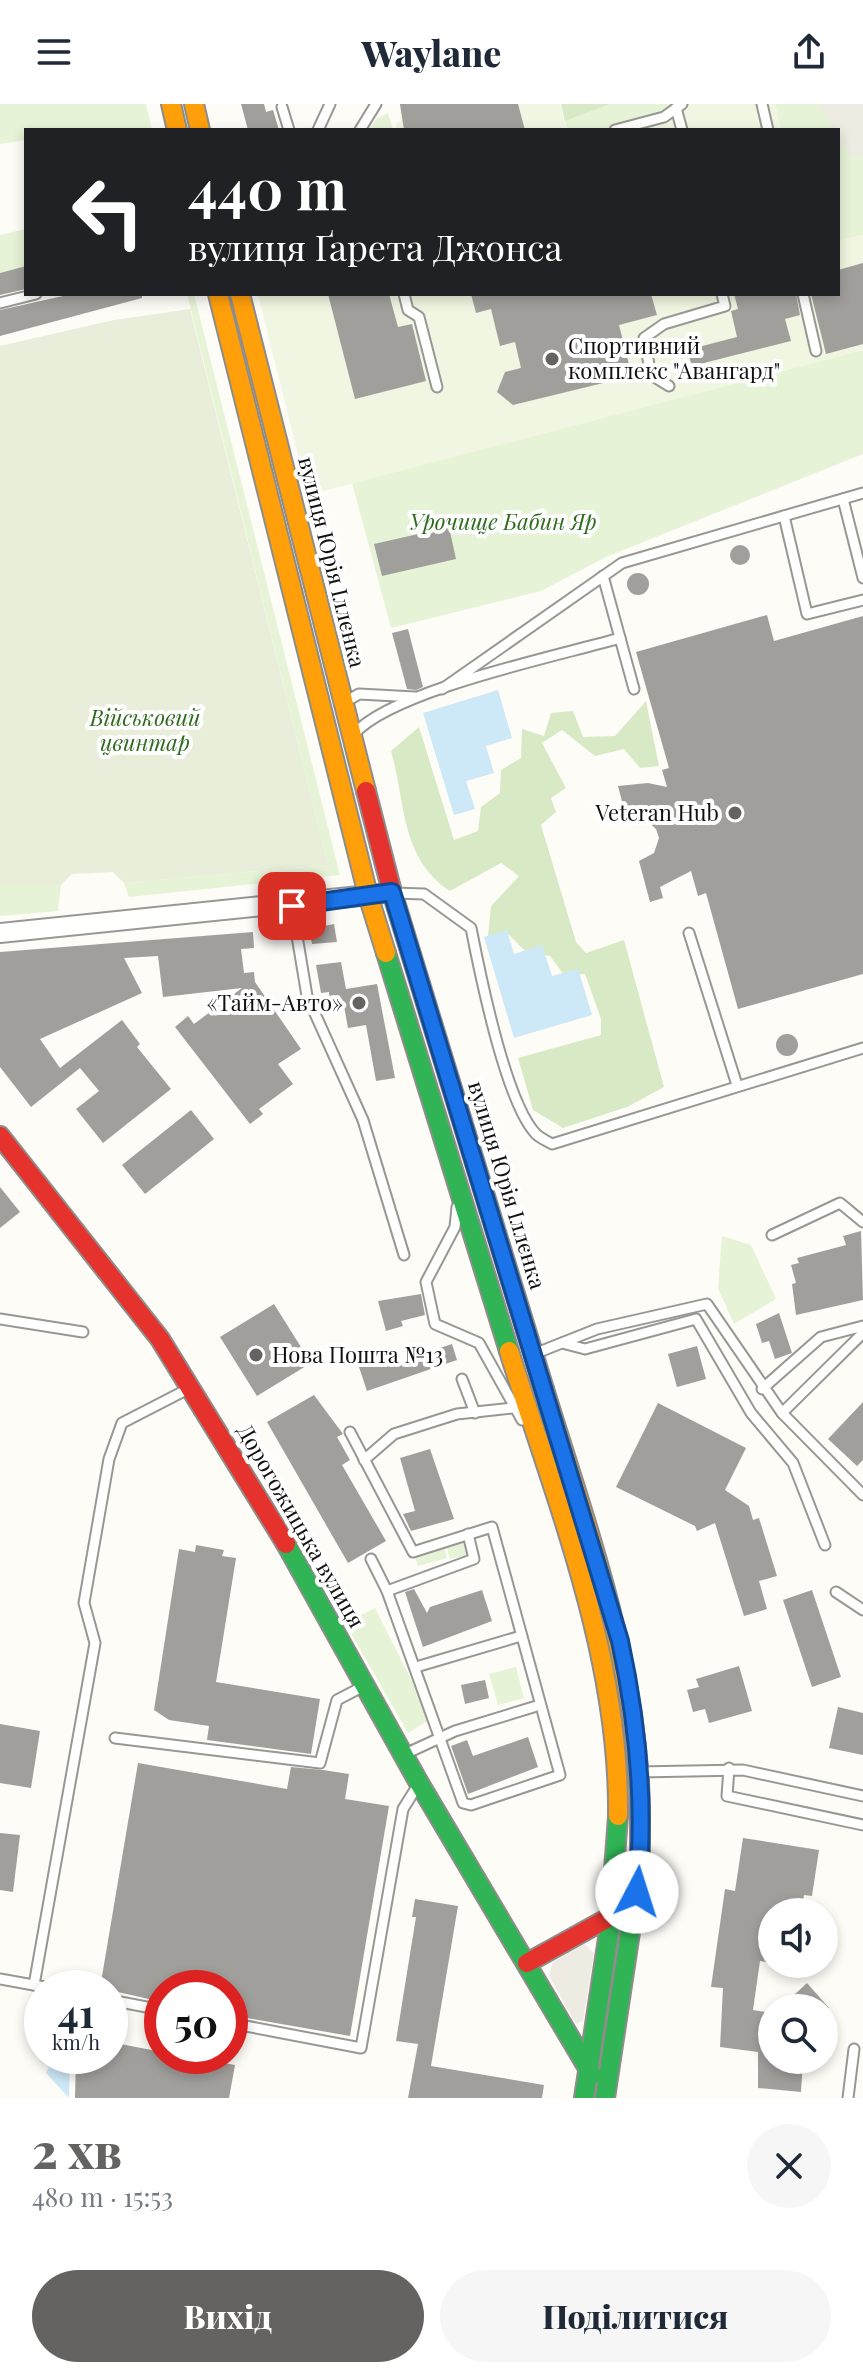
<!DOCTYPE html>
<html lang="uk">
<head>
<meta charset="utf-8">
<style>
  :root { --surface:#fff; --page:#f6f6f7; --text:#1f2937; --muted:#747a83; --accent:#646362 }
  body { margin:0; font-family:"Playfair Display",serif; background:var(--page); color:var(--text); height:100vh; display:flex; flex-direction:column; font-size:30px; white-space:nowrap }
  * { box-sizing:border-box; margin:0 }
  p { font-size:26px; color:var(--muted) }
  .icon { flex:none; width:44px; height:44px; fill:none; stroke:currentColor; stroke-width:2; stroke-linecap:round; stroke-linejoin:round }
  .map { position:relative; height:1994px; overflow:hidden }
  .side { display:flex; flex-direction:column; background:var(--surface); flex:1 }
  .side>* { flex:none }
  .top-card { position:absolute; left:24px; top:24px; width:816px; height:168px; border-radius:0px; box-shadow:0 4px 12px #0003; background:#202124; color:#fff; overflow:hidden }
  .controls { position:absolute; left:758px; top:1794px; display:grid; gap:16px }
  .controls a { display:grid; place-items:center; width:80px; height:80px; border-radius:50%; background:var(--surface); box-shadow:0 4px 12px #0003; font-size:40px }
  .speed { position:absolute; left:24px; top:1866px; display:flex; gap:16px; font-size:40px; font-weight:700; text-align:center }
  .speed>* { display:grid; place-content:center; width:104px; height:104px; border-radius:50%; background:var(--surface); box-shadow:0 4px 12px #0003; line-height:1 }
  .speed small { font-size:20px; font-weight:400 }
  .speed .limit { border:12px solid #d22; background:#fff; color:#111 }
  .pin { position:absolute; display:grid; place-items:center; width:68px; height:68px; color:#fff; margin:-34px; border-radius:16px; box-shadow:0 4px 12px #0006 }
  .me { position:absolute; width:88px; margin:-44px; rotate:5deg; stroke-linejoin:round; filter:drop-shadow(0 0 6px #0008) }
  .turn { display:flex; align-items:center; gap:28px; height:168px; padding:0 32px; font-size:36px }
  .turn .icon { width:104px; height:104px; stroke-width:2.5 }
  .turn b { display:block; font-size:56px; line-height:68px }
  .round { display:grid; place-items:center; flex:none; width:84px; height:84px; border-radius:42px; background:var(--page) }
  .headline { display:flex; align-items:center; justify-content:space-between; height:136px; padding:0 32px }
  h1 { font-size:48px; font-weight:800; line-height:60px; color:var(--accent) }
  .primary-button { display:flex; gap:16px; margin-top:auto; padding:16px 32px }
  .primary-button a { flex:1; height:92px; border-radius:48px; background:var(--accent); color:#fff; font-size:32px; font-weight:800; line-height:92px; text-align:center }
  .primary-button a+a { background:var(--page); color:var(--text) }
  header { display:flex; justify-content:space-between; align-items:center; height:104px; padding:0 32px; background:var(--surface); font-size:36px; font-weight:800 }
  .map>svg:first-child { display:block }
  .green { fill:#e7f3d7 }
  .forest { fill:#d8eac5 }
  .cemetery { fill:#e9eedb }
  .pitch { fill:#f0f6e1 }
  .plaza { fill:#edebe2 }
  .water { fill:#cde8f7 }
  .building { fill:#a19f9c }
  .lines { fill:none; stroke-linecap:round; stroke-linejoin:round }
  .lane-casing { stroke:#979795; stroke-width:13 }
  .street-casing { stroke:#979795; stroke-width:22 }
  .fast-casing { stroke:#8e8d8b; stroke-width:22 }
  .slow-casing { stroke:#8e8d8b; stroke-width:22 }
  .jam-casing { stroke:#8e8d8b; stroke-width:22 }
  .lane { stroke:#fffffe; stroke-width:9 }
  .street { stroke:#fffffe; stroke-width:18 }
  .fast { stroke:#30b455; stroke-width:18 }
  .slow { stroke:#ff9f0a; stroke-width:18 }
  .jam { stroke:#e5322d; stroke-width:18 }
  .route-casing { stroke:#114b97; stroke-width:20 }
  .route { stroke:#1a73e8; stroke-width:14 }
  .poi-dot { fill:#646362; stroke:#fff; stroke-width:3 }
  .labels { text-anchor:middle; stroke-width:8; stroke-linejoin:round; paint-order:stroke }
  .poi-label { font-size:22px; fill:#111; stroke:#fff; text-anchor:start }
  .park-label { font-size:22px; font-style:italic; fill:#2f6b1f; stroke:#fff }
  .street-label { font-size:22px; fill:#111; stroke:#fff }
</style>
</head>
<body>
<header><svg class="icon" aria-label="menu" viewBox="0 0 24 24"><path d="M4 6h16M4 12h16M4 18h16"/></svg>Waylane<svg class="icon" aria-label="share" viewBox="0 0 24 24"><path d="M12 15V3M7 8l5-5 5 5M5 13v7h14v-7"/></svg></header>
<div class="map">
<svg width="863" height="1994" viewBox="0 0 863 1994">
  <rect width="100%" height="100%" fill="#fdfcf7"/>
  <g class="green">
    <polygon points="0,0 146,0 152,26 26,26 26,36 0,40"/>
    <polygon points="561,0 689,0 650,26 567,26"/>
    <polygon points="775,0 863,0 863,131 838,137 838,26 781,26"/>
    <polygon points="388,9 393,26 369,26 377,14"/>
    <polygon points="26,125 26,162 0,169 0,131"/>
    <polygon points="187,190 194,190 340,771 129,793 124,779 328,761"/>
    <polygon points="863,246 863,350 606,453 541,487 391,524 352,379"/>
    <polygon points="0,781 61,781 58,807 0,812"/>
    <polygon points="722,1132 751,1141 776,1195 734,1220 718,1184"/>
    <polygon points="464,1437 467,1451 450,1455 446,1441"/>
    <polygon points="444,1441 447,1454 418,1462 414,1450"/>
    <polygon points="375,1504 431,1615 408,1629 345,1519"/>
    <polygon points="516,1563 524,1594 498,1601 489,1570"/>
  </g>
  <g class="forest">
    <polygon points="561,0 610,0 565,17"/>
    <path d="M 646,597 L 659,662 L 640,664 L 624,645 L 595,652 L 562,626 L 542,639 L 566,684 L 551,694 L 556,708 L 541,721 L 576,838 L 586,849 L 624,836 L 664,983 L 627,1003 L 563,1024 L 533,1006 L 518,954 L 601,931 L 601,915 L 585,870 L 564,871 L 550,852 L 526,848 L 509,831 L 488,832 L 491,802 L 519,772 L 501,759 L 450,787 C 400,754 406,699 391,647 L 419,623 L 454,736 L 478,727 L 481,703 L 500,689 L 501,666 L 521,654 L 522,625 L 544,632 L 551,609 L 573,607 L 583,633 L 615,632 Z"/>
  </g>
  <polygon class="cemetery" points="190,205 328,761 124,779 113,768 72,770 61,781 0,781 0,242 114,216"/>
  <g class="pitch">
    <polygon points="400,0 560,0 566,26 397,26 396,19 401,17"/>
    <polygon points="689,0 775,0 781,26 650,26"/>
    <polygon points="863,131 863,246 308,391 258,190 838,190 838,137"/>
  </g>
  <g class="plaza">
    <polygon points="819,0 863,0 863,52 850,51"/>
    <polygon points="584,1840 594,1849 583,1917 576,1920 549,1872 553,1858"/>
  </g>
  <g class="water">
    <polygon points="498,586 512,634 486,642 494,669 466,677 475,705 454,711 423,609"/>
    <polygon points="507,826 514,850 542,841 552,872 578,865 592,911 514,934 484,833"/>
    <polygon points="54,1952 70,1952 69,1994 46,1969"/>
  </g>
  <g class="building">
    <polygon points="241,0 264,0 266,8 273,6 279,26 248,26"/>
    <polygon points="400,0 518,0 525,26 404,26"/>
    <polygon points="863,159 863,240 826,250 811,190 838,190 838,166"/>
    <polygon points="26,162 26,185 0,191 0,169"/>
    <polygon points="72,190 142,190 142,194 0,232 0,206"/>
    <polygon points="328,190 389,190 398,223 412,220 426,277 355,295"/>
    <polygon points="471,190 651,190 657,211 619,221 632,272 513,301 497,288 505,268 521,264 515,238 500,242 491,205 476,209"/>
    <polygon points="734,190 796,190 800,211 785,215 791,237 692,262 687,246 737,233 731,207 738,205"/>
    <polygon points="449,423 456,455 382,472 374,440"/>
    <circle cx="740" cy="451" r="10"/>
    <circle cx="638" cy="480" r="11"/>
    <polygon points="767,511 774,537 863,512 863,870 738,905 706,789 698,792 691,767 660,783 663,794 650,798 639,757 654,749 659,734 656,725 645,715 627,716 618,682 648,679 667,683 662,666 669,664 636,548"/>
    <polygon points="408,525 423,583 416,586 407,585 392,529"/>
    <polygon points="334,820 337,838 312,840 309,825"/>
    <polygon points="253,828 254,844 241,845 244,869 254,868 255,878 301,945 278,960 293,980 259,1005 263,1010 250,1020 175,923 188,912 194,920 242,884 163,893 158,852 124,854 142,889 40,935 60,964 122,916 140,940 137,943 171,985 103,1039 76,1005 99,987 80,964 31,1003 0,963 0,848"/>
    <polygon points="341,858 346,885 377,880 395,974 376,977 366,921 348,924 344,902 338,903 337,896 330,897 329,888 321,889 316,861"/>
    <circle cx="787" cy="941" r="11"/>
    <polygon points="191,1006 214,1035 145,1090 122,1061"/>
    <polygon points="0,1083 20,1108 0,1124"/>
    <polygon points="861,1127 863,1196 796,1211 792,1180 796,1179 791,1161 799,1159 797,1154 846,1141 843,1132"/>
    <polygon points="421,1190 425,1211 401,1217 403,1222 386,1227 378,1197"/>
    <polygon points="274,1200 311,1259 257,1292 220,1233"/>
    <polygon points="779,1209 792,1249 775,1255 769,1237 762,1239 756,1220"/>
    <polygon points="452,1240 457,1256 367,1287 357,1257 382,1248 386,1262"/>
    <polygon points="697,1242 706,1275 677,1283 668,1250"/>
    <polygon points="314,1291 343,1330 337,1333 350,1356 342,1361 386,1437 348,1459 267,1318"/>
    <polygon points="863,1298 863,1356 857,1362 828,1335"/>
    <polygon points="658,1299 746,1344 725,1386 749,1402 753,1416 759,1414 777,1472 759,1477 767,1505 744,1512 715,1419 697,1427 695,1422 616,1383"/>
    <polygon points="430,1345 454,1415 411,1427 403,1410 415,1407 400,1354"/>
    <polygon points="196,1441 224,1446 222,1452 236,1454 216,1578 320,1595 311,1650 207,1636 209,1622 169,1616 154,1606 179,1445 195,1448"/>
    <polygon points="414,1485 427,1509 430,1503 482,1486 492,1517 423,1543 405,1488"/>
    <polygon points="812,1486 841,1573 812,1583 783,1496"/>
    <polygon points="739,1562 752,1607 709,1619 705,1605 693,1608 687,1586 699,1583 696,1575"/>
    <polygon points="485,1576 489,1594 465,1600 461,1581"/>
    <polygon points="838,1603 863,1609 863,1651 829,1644"/>
    <polygon points="0,1620 40,1627 31,1684 0,1679"/>
    <polygon points="528,1633 538,1663 468,1690 451,1642 467,1636 473,1652"/>
    <polygon points="138,1659 287,1685 291,1663 323,1666 349,1670 345,1695 389,1702 350,1932 230,1911 230,1884 162,1884 162,1898 100,1884"/>
    <polygon points="0,1729 20,1731 13,1788 0,1786"/>
    <polygon points="743,1734 819,1746 812,1792 804,1791 801,1808 772,1808 772,1859 760,1857 753,1906 772,1909 772,1956 803,1956 801,1988 758,1984 758,1948 720,1943 723,1884 711,1883 725,1785 735,1787"/>
    <polygon points="415,1795 458,1802 431,1962 544,1981 542,1994 408,1994 418,1940 396,1937 416,1813 412,1813"/>
    <polygon points="807,1879 829,1904 780,1904"/>
    <polygon points="110,1938 162,1948 162,1952 185,1952 235,1961 229,1994 75,1994 76,1952 110,1952"/>
  </g>
  <g class="lines">
    <g class="lane-casing">
      <g id="lane">
        <polyline points="762,0 768,26"/>
        <polyline points="282,3 289,26"/>
        <polyline points="676,4 682,26"/>
        <polyline points="318,26 330,0"/>
        <polyline points="360,26 376,0"/>
        <polyline points="615,26 664,13 682,0"/>
        <polyline points="404,190 408,206 419,213 437,283"/>
        <polyline points="803,190 816,247"/>
        <polyline points="0,199 36,190"/>
        <polyline points="669,282 651,271 644,234 664,220 725,202 722,190"/>
        <polyline points="843,395 863,474"/>
        <polyline points="784,412 807,510 863,496"/>
        <polyline points="603,472 620,534"/>
        <polyline points="442,585 622,459 863,389"/>
        <polyline points="345,598 359,590 415,593"/>
        <path d="M 354,630 C 393,586 558,552 620,534 L 634,585"/>
        <path d="M 395,789 L 424,790 L 471,824 C 480,870 506,999 536,1030 C 540,1034 547,1037 552,1040 L 863,944"/>
        <polyline points="292,802 307,892 363,1016 404,1151"/>
        <polyline points="689,829 737,981"/>
        <polyline points="457,1103 455,1123 426,1178 435,1220 479,1239 522,1316"/>
        <polyline points="772,1131 840,1099 863,1118"/>
        <polyline points="0,1215 83,1228"/>
        <polyline points="562,1239 585,1245 696,1215 751,1309 793,1359 825,1441"/>
        <polyline points="534,1250 597,1225 707,1200 782,1309 863,1229"/>
        <polyline points="462,1275 475,1309"/>
        <polyline points="762,1285 821,1233 863,1222"/>
        <polyline points="782,1309 863,1391"/>
        <polyline points="350,1328 413,1448 492,1423 560,1671 471,1701 463,1699 387,1487 371,1455"/>
        <polyline points="364,1356 394,1330 457,1310 512,1304"/>
        <polyline points="387,1487 474,1455 468,1430"/>
        <polyline points="836,1488 863,1506"/>
        <polyline points="416,1563 521,1532"/>
        <polyline points="115,1634 320,1659 337,1596 364,1582"/>
        <polyline points="405,1650 455,1627 540,1601"/>
        <polyline points="729,1664 727,1692 863,1721"/>
        <polyline points="639,1668 743,1666 863,1692"/>
        <polyline points="0,1875 50,1884"/>
        <polyline points="34,1881 95,1539 84,1499 109,1355 122,1319 188,1285"/>
        <polyline points="110,1896 162,1906"/>
        <polyline points="230,1919 361,1944 403,1705 418,1681"/>
        <polyline points="848,1994 854,1945"/>
      </g>
    </g>
    <g class="street-casing">
      <polyline id="street" points="0,829 379,790"/>
    </g>
    <g class="fast-casing">
      <g id="fast">
        <polyline points="386,849 509,1247"/>
        <polyline points="286,1440 419,1679 592,1971"/>
        <polyline points="584,1994 610,1821 618,1712"/>
        <polyline points="605,1994 640,1762 640,1704"/>
      </g>
    </g>
    <g class="slow-casing">
      <g id="slow">
        <polyline points="171,0 177,26"/>
        <polyline points="194,0 200,26"/>
        <polyline points="218,190 368,791 386,849"/>
        <polyline points="240,190 366,687"/>
        <path d="M 509,1247 C 556,1397 620,1552 618,1712"/>
        <path d="M 544,1285 C 586,1422 637,1559 640,1704"/>
      </g>
    </g>
    <g class="jam-casing">
      <g id="jam">
        <polyline points="366,687 392,788 544,1285"/>
        <polyline points="0,1032 160,1235 286,1440"/>
        <polyline points="527,1859 619,1808"/>
      </g>
    </g>
    <use href="#lane" class="lane"/>
    <use href="#street" class="street"/>
    <use href="#fast" class="fast"/>
    <use href="#slow" class="slow"/>
    <use href="#jam" class="jam"/>
  </g>
  <g class="lines">
    <g class="route-casing">
      <path id="route" d="M 292,802 L 392,788 L 620,1537 C 638,1620 646,1704 637,1788"/>
    </g>
    <use href="#route" class="route"/>
  </g>
  <g class="poi-dot">
    <circle cx="552" cy="255" r="8"/>
    <circle cx="735" cy="709" r="8"/>
    <circle cx="359" cy="899" r="8"/>
    <circle cx="256" cy="1251" r="8"/>
  </g>
  <g class="labels">
    <g class="poi-label">
      <text x="568" y="250">Спортивний<tspan x="568" dy="25">комплекс "Авангард"</tspan></text>
      <text x="719" y="717" text-anchor="end">Veteran Hub</text>
      <text x="343" y="907" text-anchor="end">«Тайм-Авто»</text>
      <text x="272" y="1259">Нова Пошта №13</text>
    </g>
    <g class="park-label">
      <text x="503" y="426">Урочище Бабин Яр</text>
      <text x="145" y="622">Військовий<tspan x="145" dy="25">цвинтар</tspan></text>
    </g>
    <g class="street-label">
      <text transform="translate(332 458) rotate(76)" y="8">вулиця Юрія Іллєнка</text>
      <text transform="translate(507 1081) rotate(73)" y="8">вулиця Юрія Іллєнка</text>
      <text transform="translate(301 1422) rotate(60)" y="8">Дорогожицька вулиця</text>
    </g>
  </g>
</svg>
<div class="controls">
<a><svg class="icon" aria-label="sound" viewBox="0 0 24 24"><path d="M4 9h4l5-4v14l-5-4H4zM17 9q2 3 0 6"/></svg></a>
<a><svg class="icon" aria-label="search" viewBox="0 0 24 24"><circle cx="10" cy="10" r="6"/><path d="M15 15l6 6"/></svg></a>
</div>
<div class="speed"><div>41<small>km/h</small></div><div class="limit">50</div></div>
<div class="pin" style="left:292px;top:802px;background:#d93025"><svg class="icon" aria-label="arrive" viewBox="0 0 24 24"><path d="M6 21V4h12l-3 4 3 4H6"/></svg></div>
<svg class="me" style="left:637px;top:1788px" viewBox="-20 -20 40 40"><circle r="19" fill="#fff"/><path d="M0-13L10 11 0 6-10 11z" fill="#1a73e8"/></svg>
<div class="top-card">
<div class="turn"><svg class="icon" aria-label="left" viewBox="0 0 24 24"><path d="M17 20v-9H6M10 6l-5 5 5 5"/></svg><div><b>440 m</b>вулиця Ґарета Джонса</div></div>
</div>
</div>
<section class="side">
<div class="headline"><div><h1>2 хв</h1><p>480 m · 15:53</p></div><a class="round"><svg class="icon" aria-label="close" viewBox="0 0 24 24"><path d="M6 6l12 12M18 6L6 18"/></svg></a></div>
<div class="primary-button"><a>Вихід</a><a>Поділитися</a></div>
</section>
</body>
</html>
